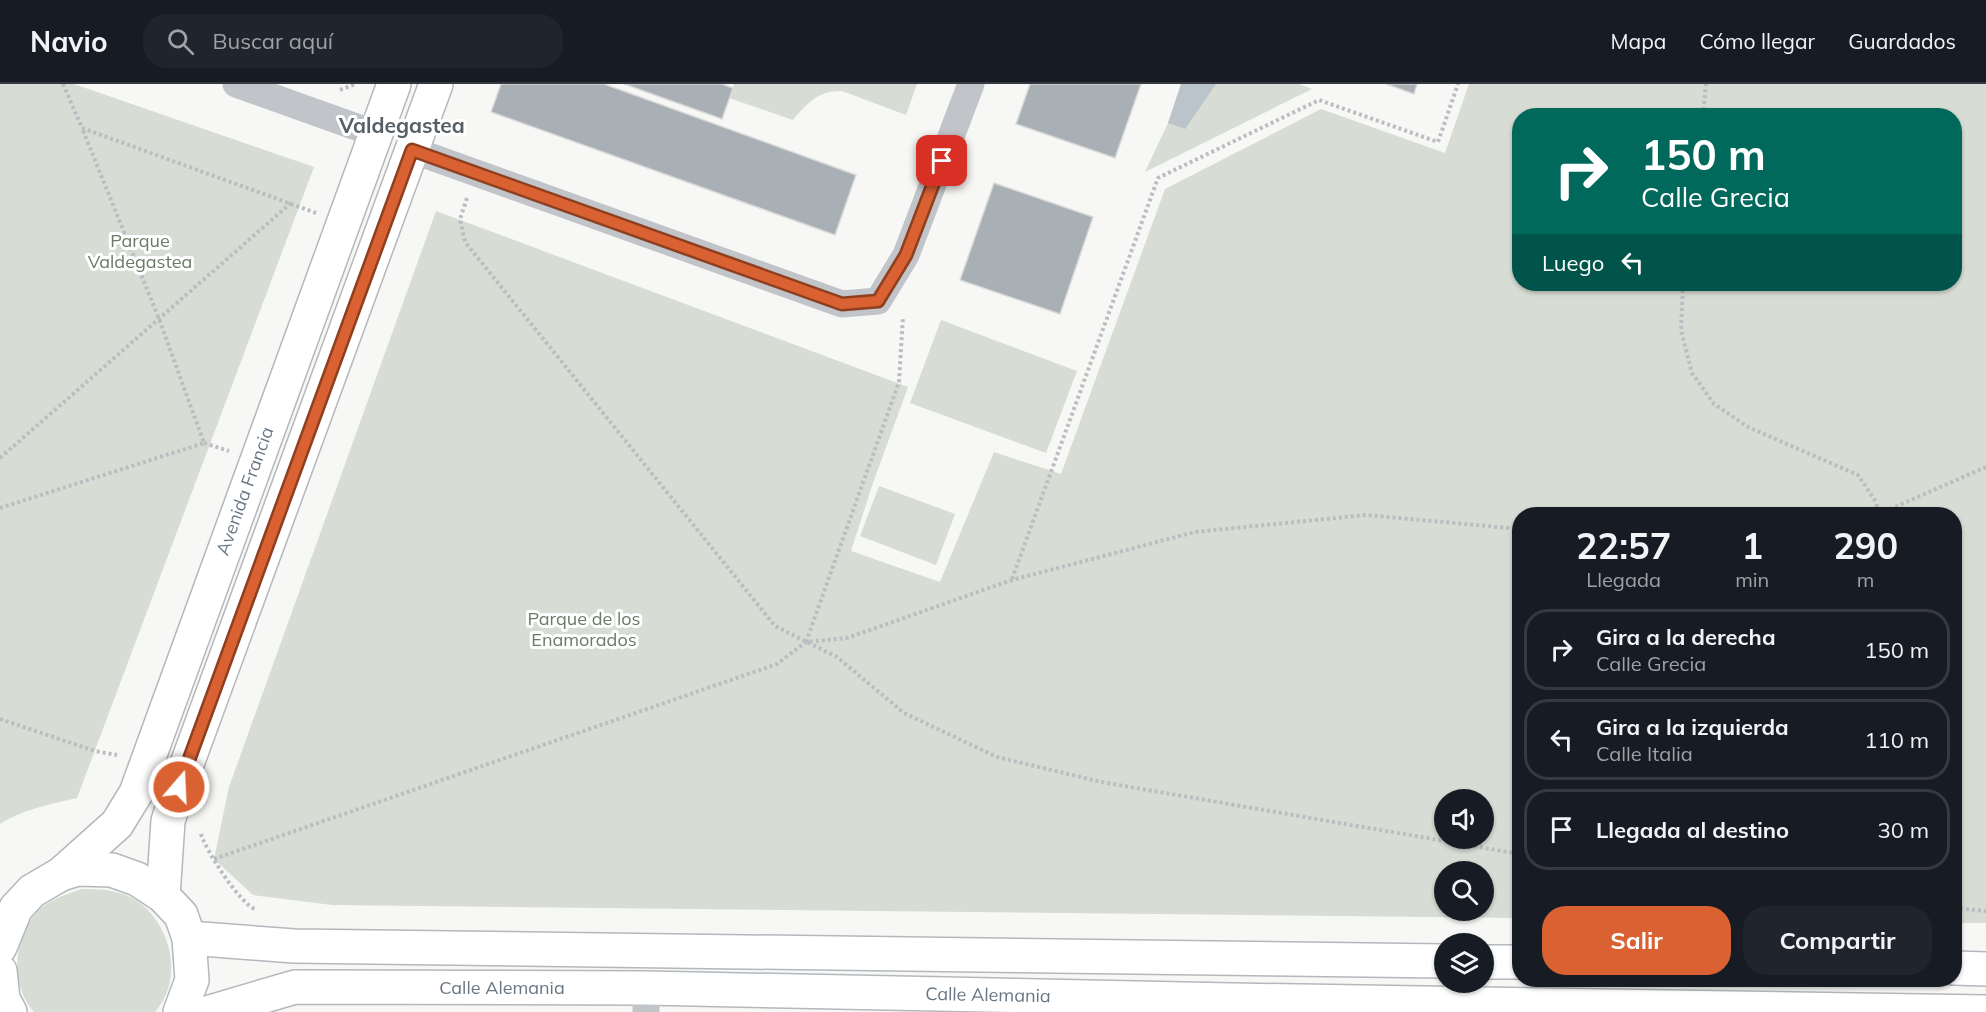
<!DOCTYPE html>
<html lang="es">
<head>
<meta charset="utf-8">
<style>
  :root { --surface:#171b24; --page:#20242c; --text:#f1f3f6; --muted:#9ea1a6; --line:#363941; --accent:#da6132 }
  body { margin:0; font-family:Mulish,sans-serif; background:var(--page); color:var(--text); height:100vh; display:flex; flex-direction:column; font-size:22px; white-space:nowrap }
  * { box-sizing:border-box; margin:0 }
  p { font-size:20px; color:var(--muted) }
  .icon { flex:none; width:33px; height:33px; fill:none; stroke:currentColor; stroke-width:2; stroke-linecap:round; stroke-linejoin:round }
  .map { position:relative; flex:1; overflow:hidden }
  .details { position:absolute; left:1512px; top:423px; width:450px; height:480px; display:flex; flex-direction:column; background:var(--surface); border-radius:24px; box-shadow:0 2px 4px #0004 }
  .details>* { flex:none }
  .top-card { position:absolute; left:1512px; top:24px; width:450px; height:183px; border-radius:24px; box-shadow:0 2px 4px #0004; background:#00695c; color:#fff; overflow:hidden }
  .fabs { position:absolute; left:1434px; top:705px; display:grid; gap:12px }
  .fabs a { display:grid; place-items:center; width:60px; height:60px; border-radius:50%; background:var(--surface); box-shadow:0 2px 4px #0004; font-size:30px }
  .pin { position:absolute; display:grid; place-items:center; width:51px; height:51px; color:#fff; margin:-26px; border-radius:12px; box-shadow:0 3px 9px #0006 }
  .me { position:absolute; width:66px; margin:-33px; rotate:19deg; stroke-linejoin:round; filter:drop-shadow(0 0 4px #0008) }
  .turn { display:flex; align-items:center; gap:21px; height:126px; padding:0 30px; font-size:27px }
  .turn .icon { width:78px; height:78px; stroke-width:2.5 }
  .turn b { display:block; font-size:42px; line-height:51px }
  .then { display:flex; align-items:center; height:57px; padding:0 30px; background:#0003; gap:12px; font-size:22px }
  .eta { display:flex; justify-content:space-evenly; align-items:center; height:102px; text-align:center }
  .eta b { font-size:36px; font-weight:700; line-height:42px }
  .cta { display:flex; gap:12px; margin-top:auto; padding:12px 30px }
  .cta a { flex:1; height:69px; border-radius:24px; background:var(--accent); color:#fff; font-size:24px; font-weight:700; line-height:69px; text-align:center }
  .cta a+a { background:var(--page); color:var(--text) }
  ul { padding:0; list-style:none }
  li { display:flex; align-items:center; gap:18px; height:81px; margin:0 12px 9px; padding:0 18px; border:3px solid var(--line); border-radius:24px }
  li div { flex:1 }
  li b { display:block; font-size:22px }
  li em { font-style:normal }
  header { display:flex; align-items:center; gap:36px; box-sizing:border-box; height:84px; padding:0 30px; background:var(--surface); border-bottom:2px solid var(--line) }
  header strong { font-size:28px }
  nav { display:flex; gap:33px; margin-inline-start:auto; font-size:21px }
  .search { width:420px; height:54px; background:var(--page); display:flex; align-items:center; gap:15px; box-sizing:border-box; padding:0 21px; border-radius:24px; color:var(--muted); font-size:22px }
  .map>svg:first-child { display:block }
  .green { fill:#d7dcd4; fill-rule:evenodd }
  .water { fill:#bbc4ca }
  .building { fill:#a8afb5; stroke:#d9d9d7; stroke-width:1.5 }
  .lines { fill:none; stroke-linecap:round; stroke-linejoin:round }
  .secondary-casing { stroke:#b3b8bd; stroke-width:36 }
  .path { stroke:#bbbdc0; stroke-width:4; stroke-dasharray:3 3; stroke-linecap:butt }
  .minor { stroke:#c1c4c8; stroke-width:27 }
  .secondary { stroke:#fff; stroke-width:33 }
  .route-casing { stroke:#8e3f20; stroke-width:15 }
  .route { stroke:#da6132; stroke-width:10 }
  .labels { text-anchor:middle; stroke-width:6; stroke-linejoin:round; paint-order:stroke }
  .park-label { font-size:18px; fill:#6a7b66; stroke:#fff }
  .street-label { font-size:18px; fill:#687684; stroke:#fff }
  .quarter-label { font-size:21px; font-weight:bold; fill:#556069; stroke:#fff }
</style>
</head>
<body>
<header>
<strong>Navio</strong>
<div class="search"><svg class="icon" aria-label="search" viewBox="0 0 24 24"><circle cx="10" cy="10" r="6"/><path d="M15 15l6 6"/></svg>Buscar aquí</div>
<nav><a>Mapa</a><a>Cómo llegar</a><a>Guardados</a></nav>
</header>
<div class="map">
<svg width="1986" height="928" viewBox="0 0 1986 928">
  <rect width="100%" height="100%" fill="#f7f7f5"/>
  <g class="green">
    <path d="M 0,0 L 74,0 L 314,83 L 77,714 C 51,720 23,725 0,740 Z"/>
    <path d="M 734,0 L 917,0 L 906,31 L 842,7 C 819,6 807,19 793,36 L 729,14 Z"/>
    <polygon points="1181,0 1299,0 1312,5 1145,88 1168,39"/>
    <path d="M 1469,0 L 1986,0 L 1986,839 L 1955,839 L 1954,430 L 1520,430 L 1519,834 L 332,821 L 253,811 L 214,775 L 229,703 L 436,127 L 908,303 L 873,399 L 851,467 L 940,498 L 994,368 L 1061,390 L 1165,105 L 1321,25 L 1445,69 ZM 1520,32 L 1954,32 L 1954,200 L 1520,200 ZM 1444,716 L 1484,716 L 1484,754 L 1444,754 ZM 1444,788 L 1484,788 L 1484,826 L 1444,826 Z"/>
    <polygon points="941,236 1077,287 1046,369 910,319"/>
    <polygon points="879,402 955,430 936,481 860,452"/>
    <path d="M 81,805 C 98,805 114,805 130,813 C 170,833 186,894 155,928 L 34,928 C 10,901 13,855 36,829 C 48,816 65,811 81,805 Z"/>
  </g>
  <polygon class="water" points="1181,0 1216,0 1185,45 1168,39"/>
  <g class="building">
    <polygon points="501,0 604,0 856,91 835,151 491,28"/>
    <polygon points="624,0 722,0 733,4 722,35"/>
    <polygon points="1030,0 1141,0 1115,74 1016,40"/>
    <polygon points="1386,0 1417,0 1414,10"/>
    <polygon points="994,99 1093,133 1060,230 960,196"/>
  </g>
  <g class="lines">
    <g class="secondary-casing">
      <g id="secondary">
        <polyline points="61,790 117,740 136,709 394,0"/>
        <polyline points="163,812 168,737 184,688 436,0"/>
        <polyline points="189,854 294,862 1444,877"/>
        <polyline points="0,863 16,824 32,807 61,790 78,785 112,786 137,795 163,812 181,831 189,854 192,896 180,928"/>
        <polyline points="1484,878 1520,878"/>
        <polyline points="1954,884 1986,885"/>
        <polyline points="0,887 3,915 10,928"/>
        <polyline points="210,928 295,903 646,904 1232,916 1986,928"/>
      </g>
    </g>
    <g class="path">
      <polyline points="63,0 82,44"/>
      <polyline points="340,6 355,0"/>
      <polyline points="1703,32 1706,0"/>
      <polyline points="467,114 460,135 465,158 775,542 837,573 904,629 997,673 1101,698 1520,770"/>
      <polyline points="1683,200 1681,246 1692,289 1714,320 1748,343 1858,391 1876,418 1879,430"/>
      <polyline points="204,359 229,367"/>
      <polyline points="0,374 291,119"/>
      <polyline points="0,424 204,359 159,235 82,44 316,129"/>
      <polyline points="1879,430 1986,383"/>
      <polyline points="1012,495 1158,94 1319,16 1438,58 1458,0"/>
      <polyline points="806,558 899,298 903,233"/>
      <polyline points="0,635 95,667 117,671"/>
      <path d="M 201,750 C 205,765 240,820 255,825"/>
      <polyline points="214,775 777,580 806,558 847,554 1012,496 1195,448 1366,431 1520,445"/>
      <polyline points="1954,824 1986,827"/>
    </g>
    <g class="minor">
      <polyline points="236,0 376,50"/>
      <polyline points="412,66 842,220 878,217 906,171 971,0"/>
      <polyline points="646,928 646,904"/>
    </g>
    <use href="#secondary" class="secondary"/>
  </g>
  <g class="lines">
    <g class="route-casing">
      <polyline id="route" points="179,703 412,66 842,220 878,217 906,171 942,77"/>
    </g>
    <use href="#route" class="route"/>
  </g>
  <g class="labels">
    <g class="park-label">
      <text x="140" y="163">Parque<tspan x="140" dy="21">Valdegastea</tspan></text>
      <text x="584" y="541">Parque de los<tspan x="584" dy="21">Enamorados</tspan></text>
    </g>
    <g class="street-label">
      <text transform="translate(245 407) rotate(-70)" y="6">Avenida Francia</text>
      <text x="502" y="910">Calle Alemania</text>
      <text transform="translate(988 911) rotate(1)" y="6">Calle Alemania</text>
    </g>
    <g class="quarter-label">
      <text x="402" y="49">Valdegastea</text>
    </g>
  </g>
</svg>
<div class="fabs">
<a><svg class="icon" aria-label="sound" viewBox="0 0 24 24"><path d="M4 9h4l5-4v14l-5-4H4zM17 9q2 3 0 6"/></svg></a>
<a><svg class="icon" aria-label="search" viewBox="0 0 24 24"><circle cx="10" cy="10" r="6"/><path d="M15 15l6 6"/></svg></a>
<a><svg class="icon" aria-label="layers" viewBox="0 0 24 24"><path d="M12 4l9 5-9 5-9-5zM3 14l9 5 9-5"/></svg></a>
</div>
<div class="pin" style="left:942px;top:77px;background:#d93025"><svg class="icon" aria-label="arrive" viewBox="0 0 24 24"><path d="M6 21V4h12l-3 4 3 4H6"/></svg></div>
<svg class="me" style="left:179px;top:703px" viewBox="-20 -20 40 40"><circle r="17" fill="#da6132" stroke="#fff" stroke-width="3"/><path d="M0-11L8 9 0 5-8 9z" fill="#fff"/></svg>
<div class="top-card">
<div class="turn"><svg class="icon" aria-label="right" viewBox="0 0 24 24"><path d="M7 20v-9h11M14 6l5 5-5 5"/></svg><div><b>150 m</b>Calle Grecia</div></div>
<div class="then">Luego<svg class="icon" aria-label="left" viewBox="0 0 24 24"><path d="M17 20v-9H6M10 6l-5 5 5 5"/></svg></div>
</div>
<section class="details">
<div class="eta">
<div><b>22:57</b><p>Llegada</p></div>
<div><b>1</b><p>min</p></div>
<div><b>290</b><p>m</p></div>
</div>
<ul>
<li><svg class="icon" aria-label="right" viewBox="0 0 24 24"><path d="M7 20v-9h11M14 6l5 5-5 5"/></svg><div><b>Gira a la derecha</b><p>Calle Grecia</p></div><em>150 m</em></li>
<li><svg class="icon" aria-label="left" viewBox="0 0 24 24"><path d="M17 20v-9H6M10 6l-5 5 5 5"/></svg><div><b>Gira a la izquierda</b><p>Calle Italia</p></div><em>110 m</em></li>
<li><svg class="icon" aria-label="arrive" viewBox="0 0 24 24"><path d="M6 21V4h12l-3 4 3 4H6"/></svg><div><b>Llegada al destino</b></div><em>30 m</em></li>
</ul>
<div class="cta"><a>Salir</a><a>Compartir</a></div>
</section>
</div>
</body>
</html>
